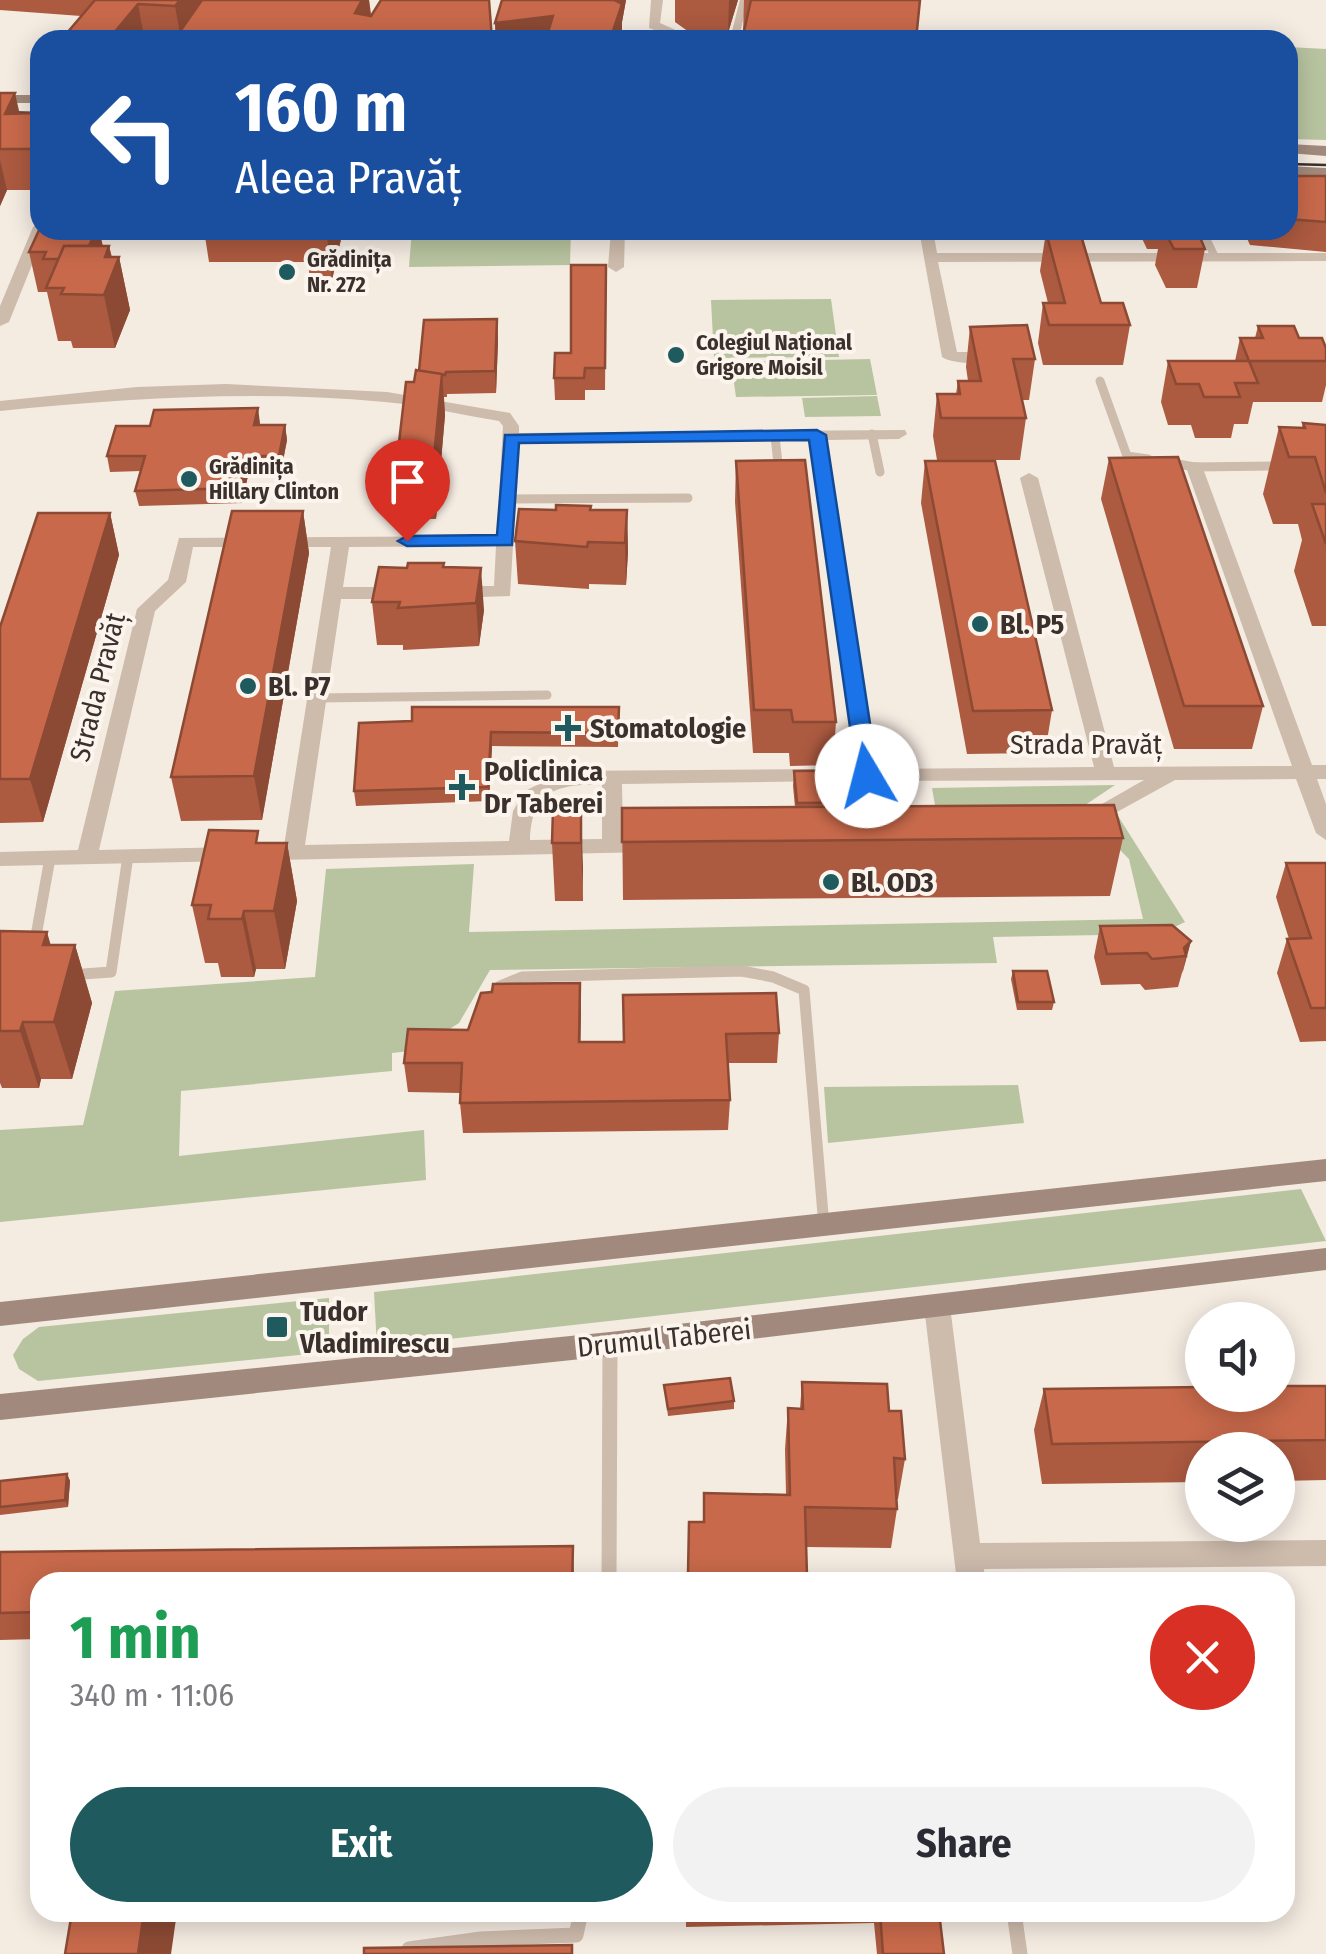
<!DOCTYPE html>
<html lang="en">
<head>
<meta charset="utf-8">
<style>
  :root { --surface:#fff; --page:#f2f2f3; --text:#2b2b33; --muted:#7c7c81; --accent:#1f5a5e }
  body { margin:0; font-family:"Fira Sans Condensed",sans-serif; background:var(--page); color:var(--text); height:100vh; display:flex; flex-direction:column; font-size:38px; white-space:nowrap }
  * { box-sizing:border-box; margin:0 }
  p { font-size:32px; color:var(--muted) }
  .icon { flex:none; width:55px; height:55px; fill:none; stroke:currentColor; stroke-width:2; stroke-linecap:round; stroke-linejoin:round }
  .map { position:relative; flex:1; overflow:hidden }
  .details { position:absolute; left:30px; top:1572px; width:1265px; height:350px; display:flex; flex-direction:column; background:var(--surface); border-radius:30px; box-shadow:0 5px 25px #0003 }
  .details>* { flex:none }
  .hud { position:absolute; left:30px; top:30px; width:1268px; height:210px; border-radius:30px; box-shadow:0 5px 25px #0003; background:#1a4fa0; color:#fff; overflow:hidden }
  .controls { position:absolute; left:1185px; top:1302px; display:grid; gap:20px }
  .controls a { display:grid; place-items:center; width:110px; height:110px; border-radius:50%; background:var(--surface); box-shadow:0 5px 25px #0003; font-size:50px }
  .pin { position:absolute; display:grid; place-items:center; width:85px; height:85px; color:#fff; margin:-102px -42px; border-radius:50% 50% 50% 0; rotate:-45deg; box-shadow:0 0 10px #0007 }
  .pin .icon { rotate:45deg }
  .me { position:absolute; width:110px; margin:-55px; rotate:352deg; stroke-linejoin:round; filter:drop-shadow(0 0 8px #0008) }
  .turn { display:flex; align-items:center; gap:35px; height:210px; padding:0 40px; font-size:45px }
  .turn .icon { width:130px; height:130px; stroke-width:2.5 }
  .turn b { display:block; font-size:70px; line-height:85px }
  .round { display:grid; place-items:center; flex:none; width:105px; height:105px; border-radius:52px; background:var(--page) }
  .head { display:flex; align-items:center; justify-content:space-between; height:170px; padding:0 40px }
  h1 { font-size:60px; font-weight:700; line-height:75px; color:#1e9e55 }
  .primary-button { display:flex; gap:20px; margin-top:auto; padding:20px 40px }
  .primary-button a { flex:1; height:115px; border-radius:60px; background:var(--accent); color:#fff; font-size:40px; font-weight:700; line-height:115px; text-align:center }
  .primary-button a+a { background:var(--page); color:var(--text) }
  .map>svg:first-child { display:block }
  .green { fill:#b8c4a0 }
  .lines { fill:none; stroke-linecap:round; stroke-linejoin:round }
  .lane-far3 { stroke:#cdbbac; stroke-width:8 }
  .lane-far2 { stroke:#cdbbac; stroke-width:9 }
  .lane-far1 { stroke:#cdbbac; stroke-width:11 }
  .lane { stroke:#cdbbac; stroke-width:15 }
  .street { fill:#cdbbac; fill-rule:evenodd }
  .secondary { fill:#a18a7d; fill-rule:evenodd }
  .tram { stroke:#3b302b; stroke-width:2.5 }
  .wall { fill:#ac5a40 }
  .shaded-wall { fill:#8c4a34 }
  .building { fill:#c8694b; stroke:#8c4a34; stroke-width:2.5 }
  .route { fill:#1a73e8; stroke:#114b97; stroke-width:2.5 }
  .poi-dot { fill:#1f5a5e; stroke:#fbf5ee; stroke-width:4 }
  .labels { text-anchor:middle; stroke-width:8; stroke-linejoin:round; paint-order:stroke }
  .far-poi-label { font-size:22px; font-weight:bold; fill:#3b302b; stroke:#fbf5ee; text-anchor:start }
  .poi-label { font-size:28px; font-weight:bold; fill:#3b302b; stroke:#fbf5ee; text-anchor:start }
  .street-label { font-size:28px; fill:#3b302b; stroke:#fbf5ee }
</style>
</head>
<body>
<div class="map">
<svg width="1326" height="1954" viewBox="0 0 1326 1954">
  <rect width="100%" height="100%" fill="#f4ebe1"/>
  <g class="green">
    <polygon points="1288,47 1326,49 1326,140 1288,139"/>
    <polygon points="412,230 571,230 570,265 409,267"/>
    <polygon points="831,299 839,357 714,358 711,300"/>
    <polygon points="870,359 877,395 736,397 731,362"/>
    <polygon points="877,396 881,416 805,417 802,398"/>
    <polygon points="1115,785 1045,832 940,834 932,788"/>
    <polygon points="1118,816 1185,922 1160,934 993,937 997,963 490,970 459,1023 437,1037 437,1048 392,1053 392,1071 181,1091 179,1156 424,1130 426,1180 0,1222 0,1130 83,1125 115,991 315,977 326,869 474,864 469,932 1143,919 1129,859 1097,827"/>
    <polygon points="1018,1085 1024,1123 828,1143 824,1087"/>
    <polygon points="1301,1189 1326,1241 377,1347 374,1292"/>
    <polygon points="329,1298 329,1352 38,1381 19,1369 13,1355 23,1339 39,1327"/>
  </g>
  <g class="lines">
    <g class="lane-far3">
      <polyline points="734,40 744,0"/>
      <polyline points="1202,230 1215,257"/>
    </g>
    <g class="lane-far2">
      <polyline points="1100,381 1127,456 1148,459"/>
      <polyline points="872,434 880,472"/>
      <polyline points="775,436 779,473"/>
      <polyline points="1166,462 1195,467 1282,466"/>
      <polyline points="508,499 688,498"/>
      <polyline points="317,698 547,695"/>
    </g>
    <g class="lane-far1">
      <polyline points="34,947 50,858"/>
      <polyline points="69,975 111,972 128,856"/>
      <polyline points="494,994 500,986 522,977 742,971 773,977 804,990 824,1226"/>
    </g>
    <g class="lane">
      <polyline points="609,1582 610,1344"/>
      <polyline points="1014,1912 1020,1954"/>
      <polyline points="409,1949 481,1939 576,1935 581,1912"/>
    </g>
    <g class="street">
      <polygon points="651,0 663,0 660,23 698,40 681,40 649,28"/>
      <polygon points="40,223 40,230 46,230 9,322 0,326 0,306 33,227"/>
      <polygon points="611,230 625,230 624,267 616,272 608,267"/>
      <path d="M 919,230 L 933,230 L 937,253 L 1326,253 L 1326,261 L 938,262 L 957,352 L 995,352 L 1003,357 C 990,365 955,365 942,357 Z"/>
      <path d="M 226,384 L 387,392 L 510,413 L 519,426 L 519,433 L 905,430 L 907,434 L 899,439 L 826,440 L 876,769 L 1094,767 L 1020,478 L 1029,473 L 1038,478 L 1114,767 L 1292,766 L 1186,467 L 1195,462 L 1201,463 L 1312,765 L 1326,765 L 1326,779 L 1317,779 L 1326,804 L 1326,840 L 1316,833 L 1296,779 L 1175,780 L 1088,828 L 1081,826 L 1078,821 L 1081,816 L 1144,780 L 853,781 L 850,776 L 856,770 L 809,440 L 519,443 L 510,596 L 451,598 L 442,592 L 451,586 L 494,586 L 496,546 L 349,547 L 343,587 L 404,587 L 413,593 L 404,599 L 341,599 L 305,845 L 509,841 L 513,811 L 525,791 L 565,771 L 823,769 L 833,776 L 830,781 L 622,784 L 623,838 L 657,840 L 661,845 L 650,852 L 0,866 L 0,852 L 78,850 L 137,609 L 168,580 L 179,538 L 497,536 L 503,426 L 499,421 C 461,415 423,405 385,402 C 255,390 129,398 0,411 L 0,401 L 137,387 ZM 193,547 L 331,547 L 284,846 L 99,850 L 155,611 L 186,582 ZM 602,784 L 602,839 L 530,840 C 532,789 557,785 602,784 Z"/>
      <polygon points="937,1295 946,1298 950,1306 980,1543 1326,1540 1326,1566 984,1569 985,1582 957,1582 924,1306 928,1298"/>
    </g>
    <g class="secondary">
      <rect x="0" y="95" width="40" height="8"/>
      <polygon points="1288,144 1326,146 1326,156 1288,153"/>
      <polygon points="1288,166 1326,168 1326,178 1288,176"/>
      <polygon points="1326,1159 1326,1181 0,1326 0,1302"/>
      <polygon points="1326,1248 1326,1270 610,1356 0,1420 0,1394 610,1332"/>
    </g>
    <g class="tram">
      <polyline points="0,112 40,113"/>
      <polyline points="1288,164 1326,165"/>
    </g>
  </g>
  <g class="wall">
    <polygon points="0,0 369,0 370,16 492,40 143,31 81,16 0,10"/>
    <polygon points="502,0 626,0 622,22 622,40 496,40 495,23"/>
    <polygon points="675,0 738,0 728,33 689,32 675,22"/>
    <polygon points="744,0 921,0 743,34"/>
    <polygon points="0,93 20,113 40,113 40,190 7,190 0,206"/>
    <polygon points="1288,176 1326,176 1326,252 1250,245 1244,232 1236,232 1235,230 1288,230"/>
    <polygon points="40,230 99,230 103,246 109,246 112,257 119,257 130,310 115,348 73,348 71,341 58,341 47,292 38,292 29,252"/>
    <polygon points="204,230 343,230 332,280 310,280 308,262 209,262"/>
    <polygon points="1138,230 1200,230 1199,235 1205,249 1197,288 1166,288 1155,265 1158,249 1147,249"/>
    <polygon points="1046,232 1101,303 1130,325 1123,365 1043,365 1038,343 1043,303 1048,303 1040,271"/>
    <polygon points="606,286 605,390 585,390 585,400 555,400 554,378 571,353"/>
    <polygon points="497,319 498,341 496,393 447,394 447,397 444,397 445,415 436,519 399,519 395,477 414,382 419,371"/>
    <polygon points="1258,326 1326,348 1326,385 1322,402 1253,402 1248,424 1234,424 1231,438 1195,438 1191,425 1168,425 1161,402 1168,361 1235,361 1240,338 1255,338"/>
    <polygon points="970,327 1035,359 1029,400 1022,400 1026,418 1020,460 937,460 933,436 937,394 956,394 958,381 968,381 966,367"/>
    <polygon points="1303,423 1326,425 1326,626 1312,626 1294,571 1302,540 1298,524 1273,524 1263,494 1279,427 1302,428"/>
    <polygon points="260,425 285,425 287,440 281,471 249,471 242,503 139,506 135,491 141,471 110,472 107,456"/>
    <polygon points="1109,458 1263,706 1252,749 1174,749 1101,499"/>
    <polygon points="736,461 836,722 833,765 790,766 789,753 753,753 735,502"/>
    <polygon points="925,461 1052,710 1045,753 967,754 921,503"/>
    <polygon points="627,510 628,552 626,585 589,584 589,589 518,584 515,541"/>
    <polygon points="303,511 309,553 262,820 181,821 171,777"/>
    <polygon points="110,513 119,555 43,822 0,823 0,627"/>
    <polygon points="444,563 444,567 484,610 479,646 403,650 403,645 377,645 372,602 407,568"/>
    <polygon points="619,707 618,747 492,746 489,801 356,806 354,791 412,721"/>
    <polygon points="794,771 894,802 894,806 1123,838 1110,896 623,900 622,808 795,807 793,786"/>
    <polygon points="581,809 583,901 555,901 552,843"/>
    <polygon points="261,843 287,843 297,901 285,969 256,969 254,977 221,977 218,963 205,963 192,905"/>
    <polygon points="1286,863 1326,863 1326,1041 1300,1042 1277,973 1287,939 1289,939 1276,897"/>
    <polygon points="1100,926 1191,941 1178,987 1145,990 1140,984 1101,985 1094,957"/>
    <polygon points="0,931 51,945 75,945 92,1003 72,1079 41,1079 39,1088 2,1088 0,1083"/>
    <polygon points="1013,971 1054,1002 1052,1010 1017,1010 1011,979"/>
    <polygon points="580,983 580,1042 624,1042 623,995 779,1033 777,1063 728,1063 730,1100 728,1130 463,1133 460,1103 460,1093 408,1092 404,1063 468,1030"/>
    <polygon points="802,1382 889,1411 905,1459 898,1499 897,1499 897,1509 891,1548 807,1547 807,1582 688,1582 689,1522 704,1522 786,1494 785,1449 788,1408 800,1409"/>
    <polygon points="664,1385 734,1401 734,1409 668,1416"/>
    <polygon points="1326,1386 1326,1480 1278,1481 1278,1450 1202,1450 1202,1482 1042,1484 1034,1430 1044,1389"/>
    <polygon points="67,1474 70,1481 68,1507 0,1515 0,1481"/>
    <polygon points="573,1546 574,1573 40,1582 40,1639 0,1640 0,1552"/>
    <polygon points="686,1912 939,1912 944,1954 877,1954 874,1923 686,1927"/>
  </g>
  <g class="shaded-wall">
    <polygon points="180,0 205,0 180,34 175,6"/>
    <polygon points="362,0 369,0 371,14 358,40 355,13"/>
    <polygon points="614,0 626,0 622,22 622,40 611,40"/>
    <polygon points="729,0 738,0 728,33"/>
    <polygon points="138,4 143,31 136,40 108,40"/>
    <polygon points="553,16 547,35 547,40 496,40 495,23"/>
    <polygon points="15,93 24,133 5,114"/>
    <polygon points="0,160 7,190 0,206"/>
    <polygon points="96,230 99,230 106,263 84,259"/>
    <polygon points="329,230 343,230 332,280 327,237"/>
    <polygon points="109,246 114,270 119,257 130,310 115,348 104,295 105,257"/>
    <polygon points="497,319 498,341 496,393 495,371"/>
    <polygon points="442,374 445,415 436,519 432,477"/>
    <polygon points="258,408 260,423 257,440 254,425"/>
    <polygon points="285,425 287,440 281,471 279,456"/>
    <polygon points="246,456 249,471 242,503 239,488"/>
    <polygon points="627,510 628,552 626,585 625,543"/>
    <polygon points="303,511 309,553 262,820 254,776"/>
    <polygon points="110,513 119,555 43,822 30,779"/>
    <polygon points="481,568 484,610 479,646 476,603"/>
    <polygon points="491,732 492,746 489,801 488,787"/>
    <polygon points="581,809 583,867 583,901 581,843"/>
    <polygon points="287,843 297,901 285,969 274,911"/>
    <polygon points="244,911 256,969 254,977 242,919"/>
    <polygon points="47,932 63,988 75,945 92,1003 72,1079 54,1022 43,945"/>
    <polygon points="1191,941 1183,971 1182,973 1186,956 1184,948"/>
    <polygon points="580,983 581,1012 580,1072 579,1042"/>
    <polygon points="23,1022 41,1079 39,1088 20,1031"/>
    <polygon points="67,1474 70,1481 68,1507 65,1500"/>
    <polygon points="144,1912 177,1912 171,1954 138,1954"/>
  </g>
  <g class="building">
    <polygon points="95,0 180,0 175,6 138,4 108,40 61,40"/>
    <polygon points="202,0 362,0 355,13 371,16 381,0 489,0 492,40 174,40"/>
    <polygon points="502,0 614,0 622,4 611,37 547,35 553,16 495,23"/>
    <polygon points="751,0 920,0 916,40 742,40"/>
    <polygon points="0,93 15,93 5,114 40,113 40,149 0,149"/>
    <polygon points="1288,176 1326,176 1326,222 1288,219"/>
    <polygon points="40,228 40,230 96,230 89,246 64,246 59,259 43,259 46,252 29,252"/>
    <polygon points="306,230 329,230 327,237 304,237"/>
    <polygon points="1164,230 1197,230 1205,249 1174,249"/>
    <polygon points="1046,232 1080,232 1101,303 1123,303 1130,325 1049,325 1043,303 1065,303"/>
    <polygon points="64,246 109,246 105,257 119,257 104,295 61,294 64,288 46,288"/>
    <polygon points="571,265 606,265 605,368 585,368 584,378 554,378 555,353 571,353"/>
    <polygon points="497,319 495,371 446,372 445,375 419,371 424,320"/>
    <polygon points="1027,325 1035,359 1013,359 1026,418 941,418 937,394 960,394 958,381 981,381 970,327"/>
    <polygon points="1258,326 1294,326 1299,338 1322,338 1326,348 1326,361 1249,361 1240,338 1263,338"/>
    <polygon points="1168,361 1249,361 1258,383 1235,383 1240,397 1204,397 1199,384 1176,384"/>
    <polygon points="416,370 442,374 432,477 395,477 406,382 414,382"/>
    <polygon points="258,408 254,425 285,425 279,456 246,456 239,488 135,491 145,456 107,456 116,426 150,426 154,410"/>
    <polygon points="1303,423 1326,425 1326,493 1315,457 1289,457 1279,427 1305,428"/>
    <polygon points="1178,457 1263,706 1184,706 1109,458"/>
    <polygon points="805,460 836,722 793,722 791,710 754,710 736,461"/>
    <polygon points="925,461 995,461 1052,710 973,711"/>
    <polygon points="1312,504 1326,504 1326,544"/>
    <polygon points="556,505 591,506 590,510 627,510 625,543 588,542 587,547 515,541 519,509 556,510"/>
    <polygon points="232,511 303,511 254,776 171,777"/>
    <polygon points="38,513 110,513 30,779 0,779 0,627"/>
    <polygon points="408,563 444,563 443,567 481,568 476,603 398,608 400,602 372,602 379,567 407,568"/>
    <polygon points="412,707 619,707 618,733 491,732 488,787 354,791 359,723 412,721"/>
    <polygon points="889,770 894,802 797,803 794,771"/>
    <polygon points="1114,805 1123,838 622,842 622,808"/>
    <polygon points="553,809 581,809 581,843 552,843"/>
    <polygon points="209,830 258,831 256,843 287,843 274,911 244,911 242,919 208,919 211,905 192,905"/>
    <polygon points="1286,863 1326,863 1326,1008 1311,1008 1287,939 1311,938"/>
    <polygon points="1172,925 1191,941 1184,948 1186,956 1152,959 1147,953 1107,954 1100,926"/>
    <polygon points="0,931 47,932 43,945 75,945 54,1022 23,1022 20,1031 0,1031"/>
    <polygon points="1013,971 1047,971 1054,1002 1018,1002"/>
    <polygon points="580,983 579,1042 624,1042 623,995 776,993 779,1033 726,1034 730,1100 460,1103 462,1063 404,1063 408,1029 468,1030 481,993 492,992 493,984"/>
    <polygon points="730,1378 734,1401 668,1409 664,1385"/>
    <polygon points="802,1382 887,1384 889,1411 901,1411 905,1459 894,1458 897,1509 805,1507 807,1576 797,1575 797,1582 704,1582 704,1574 688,1574 689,1522 704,1522 704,1493 790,1495 788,1408 803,1409"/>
    <polygon points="1278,1386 1326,1386 1326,1440 1052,1444 1044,1389 1202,1387 1202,1395 1278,1395"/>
    <polygon points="67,1474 65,1500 0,1507 0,1481"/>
    <polygon points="573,1546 572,1582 40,1582 40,1612 0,1613 0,1552"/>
    <polygon points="72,1912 144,1912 138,1954 65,1954"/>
    <polygon points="880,1912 939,1912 944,1954 883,1954"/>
    <polygon points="572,1945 572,1954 364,1954 364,1948"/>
  </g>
  <polygon class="route" points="817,430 826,435 878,776 867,782 857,776 809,440 519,443 512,545 407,546 398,541 407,536 497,535 505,435"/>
  <g class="poi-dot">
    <circle cx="287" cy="272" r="10"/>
    <circle cx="676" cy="355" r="10"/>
    <circle cx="189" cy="479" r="10"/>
    <circle cx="980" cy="624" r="10"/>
    <circle cx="248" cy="686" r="10"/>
    <path d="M563 713h10v10h10v10h-10v10h-10v-10h-10v-10h10z"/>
    <path d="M457 772h10v10h10v10h-10v10h-10v-10h-10v-10h10z"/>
    <circle cx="831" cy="882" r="10"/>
    <rect x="265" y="1315" width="24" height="24" rx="5"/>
  </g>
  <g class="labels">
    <g class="far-poi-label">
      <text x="307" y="267">Grădinița<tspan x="307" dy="25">Nr. 272</tspan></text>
      <text x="696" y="350">Colegiul Național<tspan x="696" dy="25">Grigore Moisil</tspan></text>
      <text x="209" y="474">Grădinița<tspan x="209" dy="25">Hillary Clinton</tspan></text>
    </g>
    <g class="poi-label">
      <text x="1000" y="634">Bl. P5</text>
      <text x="268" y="696">Bl. P7</text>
      <text x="590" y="738">Stomatologie</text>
      <text x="484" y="781">Policlinica<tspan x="484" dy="32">Dr Taberei</tspan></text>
      <text x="851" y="892">Bl. OD3</text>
      <text x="300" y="1321">Tudor<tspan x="300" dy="32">Vladimirescu</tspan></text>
    </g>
    <g class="street-label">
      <text transform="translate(97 687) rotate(-76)" y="10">Strada Pravăț</text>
      <text x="1086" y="754">Strada Pravăț</text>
      <text transform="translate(664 1338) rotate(-6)" y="10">Drumul Taberei</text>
    </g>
  </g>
</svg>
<div class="controls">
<a><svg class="icon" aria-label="sound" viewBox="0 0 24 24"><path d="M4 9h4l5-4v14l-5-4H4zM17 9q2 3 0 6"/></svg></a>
<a><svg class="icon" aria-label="layers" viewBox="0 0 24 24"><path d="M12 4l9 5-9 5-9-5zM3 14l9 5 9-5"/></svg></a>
</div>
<div class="pin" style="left:407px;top:541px;background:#d93025"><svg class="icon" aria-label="arrive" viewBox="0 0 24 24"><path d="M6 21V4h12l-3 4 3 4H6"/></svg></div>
<svg class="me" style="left:867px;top:776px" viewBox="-20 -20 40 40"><circle r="19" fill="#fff"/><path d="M0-13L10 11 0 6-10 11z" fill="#1a73e8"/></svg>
<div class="hud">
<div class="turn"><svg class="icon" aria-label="left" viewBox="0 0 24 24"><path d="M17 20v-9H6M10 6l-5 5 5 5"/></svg><div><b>160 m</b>Aleea Pravăț</div></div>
</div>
<section class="details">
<div class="head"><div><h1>1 min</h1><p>340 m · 11:06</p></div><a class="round" style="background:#d93025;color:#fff"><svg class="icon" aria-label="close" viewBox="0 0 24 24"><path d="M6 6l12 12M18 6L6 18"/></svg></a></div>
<div class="primary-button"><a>Exit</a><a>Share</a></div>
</section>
</div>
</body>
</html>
